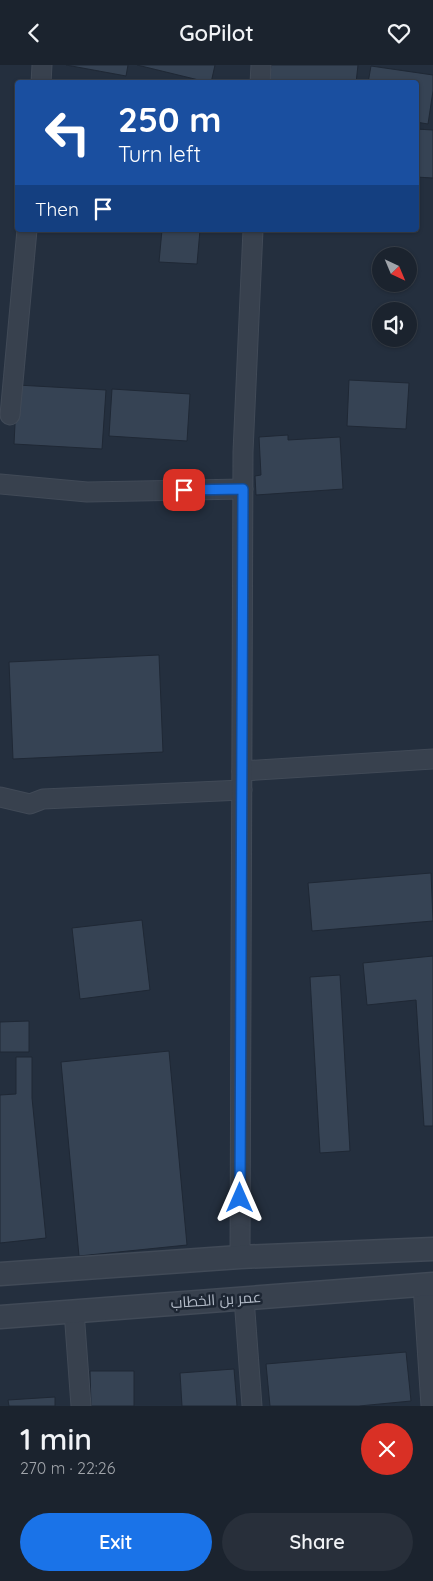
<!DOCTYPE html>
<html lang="en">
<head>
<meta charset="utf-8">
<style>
  :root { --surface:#1b232e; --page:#282f3a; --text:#f1f3f6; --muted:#a0a4aa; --line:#39404a; --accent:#1a73e8 }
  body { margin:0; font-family:Quicksand,Cairo,sans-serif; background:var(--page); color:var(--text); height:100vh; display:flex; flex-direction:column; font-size:19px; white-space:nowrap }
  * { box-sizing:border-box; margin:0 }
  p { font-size:16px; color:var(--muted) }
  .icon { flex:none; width:28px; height:28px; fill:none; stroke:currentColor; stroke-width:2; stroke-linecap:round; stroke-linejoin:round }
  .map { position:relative; height:1341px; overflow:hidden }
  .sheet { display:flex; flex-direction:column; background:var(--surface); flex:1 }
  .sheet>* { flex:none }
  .hud { position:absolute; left:15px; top:15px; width:404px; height:152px; border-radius:5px; box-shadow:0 1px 4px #0004,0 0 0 1px var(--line); background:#1a4fa0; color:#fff; overflow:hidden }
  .needle { width:32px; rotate:136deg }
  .fabs { position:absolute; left:372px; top:182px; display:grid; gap:10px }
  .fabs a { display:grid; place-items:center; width:45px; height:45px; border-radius:50%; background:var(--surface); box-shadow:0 1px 4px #0004,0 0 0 1px var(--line); font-size:25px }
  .pin { position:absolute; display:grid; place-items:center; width:42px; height:42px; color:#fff; margin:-21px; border-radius:10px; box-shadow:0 2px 8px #0006 }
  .me { position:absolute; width:55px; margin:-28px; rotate:0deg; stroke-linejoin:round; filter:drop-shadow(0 0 4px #0008) }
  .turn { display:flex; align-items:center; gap:18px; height:105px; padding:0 20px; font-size:22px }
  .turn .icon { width:65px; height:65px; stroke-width:2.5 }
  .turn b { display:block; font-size:35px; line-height:42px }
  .then { display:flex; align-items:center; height:48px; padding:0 20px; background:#0003; gap:10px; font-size:19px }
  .round { display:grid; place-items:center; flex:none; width:52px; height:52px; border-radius:26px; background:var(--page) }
  .summary { display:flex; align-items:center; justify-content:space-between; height:85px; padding:0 20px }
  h1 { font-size:30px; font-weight:600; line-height:38px }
  .cta { display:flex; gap:10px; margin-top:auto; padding:10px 20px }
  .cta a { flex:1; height:58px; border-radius:30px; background:var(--accent); color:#fff; font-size:20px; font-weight:600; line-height:58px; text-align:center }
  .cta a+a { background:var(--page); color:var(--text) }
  header { display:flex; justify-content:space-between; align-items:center; height:65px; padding:0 20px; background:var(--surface); font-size:22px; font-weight:600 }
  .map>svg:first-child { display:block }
  .building { fill:#364354; stroke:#1f2835 }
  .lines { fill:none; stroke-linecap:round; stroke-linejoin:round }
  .minor-casing { stroke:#414a57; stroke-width:21 }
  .tertiary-casing { stroke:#414a57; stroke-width:25 }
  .minor { stroke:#38414e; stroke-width:19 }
  .tertiary { stroke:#38414e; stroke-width:22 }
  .route-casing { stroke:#114b97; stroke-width:12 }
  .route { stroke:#1a73e8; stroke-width:9 }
  .labels { text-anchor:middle; stroke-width:5; stroke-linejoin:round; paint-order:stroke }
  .street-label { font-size:15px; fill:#b4bcc9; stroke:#1d2633 }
</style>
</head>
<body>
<header><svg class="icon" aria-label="back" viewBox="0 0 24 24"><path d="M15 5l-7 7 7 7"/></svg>GoPilot<svg class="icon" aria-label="heart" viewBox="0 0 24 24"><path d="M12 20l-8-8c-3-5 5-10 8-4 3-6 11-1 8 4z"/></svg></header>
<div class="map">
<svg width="433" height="1341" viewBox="0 0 433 1341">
  <rect width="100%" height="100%" fill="#242f3e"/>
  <g class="building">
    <polygon points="66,0 128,0 126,11"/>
    <polygon points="137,0 215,0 211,18"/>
    <polygon points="271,0 358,0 356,18 269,18"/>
    <polygon points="371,1 433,10 433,26 428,59 416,57 416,18 368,18"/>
    <polygon points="416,64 433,65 433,113 416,112"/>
    <polygon points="162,165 200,165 197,199 159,197"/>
    <polygon points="349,315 409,318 406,364 347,361"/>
    <polygon points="17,320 106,325 102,384 14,379"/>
    <polygon points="112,324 190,329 187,376 109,371"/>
    <polygon points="288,370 288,375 340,372 343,424 256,430 255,411 261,410 259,372"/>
    <polygon points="159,590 163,687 13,694 9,597"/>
    <polygon points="431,808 433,856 312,866 308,818"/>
    <polygon points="142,855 150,925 80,934 72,863"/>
    <polygon points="433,891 433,1061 424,1061 416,935 367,940 363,898"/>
    <polygon points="340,910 350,1086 320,1088 310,912"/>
    <polygon points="29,956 29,987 0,987 0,957"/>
    <polygon points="169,986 187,1180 79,1191 61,997"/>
    <polygon points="16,992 32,992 32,1033 46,1173 0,1178 0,1030 16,1029"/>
    <polygon points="406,1287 411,1336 359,1341 270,1341 266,1299"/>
    <polygon points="234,1304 237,1341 182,1341 180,1308"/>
    <polygon points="90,1306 134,1306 134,1341 91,1341"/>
    <polygon points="55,1332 55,1341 9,1341 8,1335"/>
  </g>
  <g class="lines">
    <g class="minor-casing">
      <g id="minor">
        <polyline points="41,18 42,0"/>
        <polyline points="260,18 261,0"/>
        <polyline points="10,350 27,165"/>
        <polyline points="0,419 87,427 243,424"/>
        <polyline points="242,706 433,694"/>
        <polyline points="0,732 30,739 43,734 242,725"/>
        <polyline points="240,1192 243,387 253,165"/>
        <polyline points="423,1220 431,1341"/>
        <polyline points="244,1233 252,1341"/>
        <polyline points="74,1246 81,1341"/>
      </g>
    </g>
    <g class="tertiary-casing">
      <g id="tertiary">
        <polyline points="0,1209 240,1192 433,1184"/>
        <polyline points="0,1252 433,1219"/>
      </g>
    </g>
    <use href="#minor" class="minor"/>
    <use href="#tertiary" class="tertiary"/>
  </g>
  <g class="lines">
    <g class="route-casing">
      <polyline id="route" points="184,425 243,424 240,1133"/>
    </g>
    <use href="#route" class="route"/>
  </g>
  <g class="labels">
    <g class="street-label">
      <text transform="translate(216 1235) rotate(-4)" y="5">عمر بن الخطاب</text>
    </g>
  </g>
</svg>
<div class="fabs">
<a><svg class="needle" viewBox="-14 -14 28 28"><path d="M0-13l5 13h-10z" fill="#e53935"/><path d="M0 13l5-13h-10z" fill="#a0a4aa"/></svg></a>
<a><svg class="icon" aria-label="sound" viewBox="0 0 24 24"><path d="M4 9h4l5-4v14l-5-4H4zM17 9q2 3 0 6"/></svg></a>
</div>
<div class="pin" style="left:184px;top:425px;background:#d93025"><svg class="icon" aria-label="arrive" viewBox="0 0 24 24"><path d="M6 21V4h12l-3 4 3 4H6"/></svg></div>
<svg class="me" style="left:240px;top:1133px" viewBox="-20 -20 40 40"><path d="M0-17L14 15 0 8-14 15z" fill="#1a73e8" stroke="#fff" stroke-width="4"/></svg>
<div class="hud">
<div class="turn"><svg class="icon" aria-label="left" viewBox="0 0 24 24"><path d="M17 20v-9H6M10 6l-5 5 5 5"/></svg><div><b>250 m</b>Turn left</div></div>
<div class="then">Then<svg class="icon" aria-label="arrive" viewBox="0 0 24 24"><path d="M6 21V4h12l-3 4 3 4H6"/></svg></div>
</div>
</div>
<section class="sheet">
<div class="summary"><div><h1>1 min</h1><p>270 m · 22:26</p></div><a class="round" style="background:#d93025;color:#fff"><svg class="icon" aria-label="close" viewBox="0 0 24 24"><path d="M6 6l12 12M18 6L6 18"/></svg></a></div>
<div class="cta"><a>Exit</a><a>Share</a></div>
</section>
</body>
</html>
